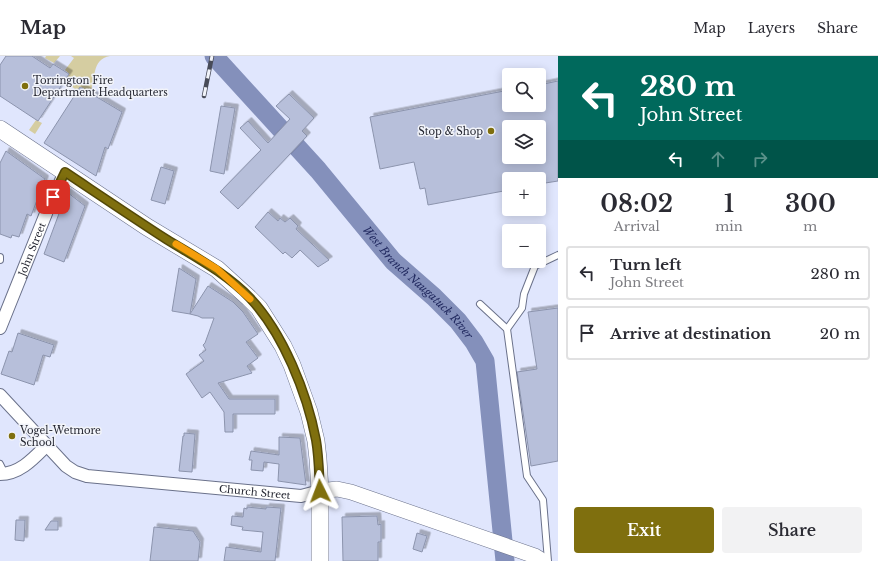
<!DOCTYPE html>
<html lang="en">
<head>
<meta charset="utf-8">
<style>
  :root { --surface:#fff; --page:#f2f2f3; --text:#2b2b33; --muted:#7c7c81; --line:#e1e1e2; --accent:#7f6f0e }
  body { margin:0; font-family:"Libre Baskerville",serif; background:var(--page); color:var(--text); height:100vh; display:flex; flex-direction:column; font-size:15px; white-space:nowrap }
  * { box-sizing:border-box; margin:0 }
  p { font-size:13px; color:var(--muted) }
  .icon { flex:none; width:22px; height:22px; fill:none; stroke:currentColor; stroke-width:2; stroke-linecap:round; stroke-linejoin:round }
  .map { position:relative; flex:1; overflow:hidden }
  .sheet { display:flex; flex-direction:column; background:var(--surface); width:320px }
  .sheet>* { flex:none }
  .hud { background:#00695c; color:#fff; overflow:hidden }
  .fabs { position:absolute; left:502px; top:12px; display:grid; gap:8px }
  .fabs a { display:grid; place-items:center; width:44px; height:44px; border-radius:4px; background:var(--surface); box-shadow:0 2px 10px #0003; font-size:20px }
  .pin { position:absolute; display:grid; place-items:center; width:34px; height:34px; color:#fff; margin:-17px; border-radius:8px; box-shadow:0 2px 6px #0006 }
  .me { position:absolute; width:44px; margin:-22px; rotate:357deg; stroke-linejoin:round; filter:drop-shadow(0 0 3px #0008) }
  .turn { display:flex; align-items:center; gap:14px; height:84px; padding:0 16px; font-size:18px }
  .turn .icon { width:52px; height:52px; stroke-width:2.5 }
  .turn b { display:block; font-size:28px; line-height:34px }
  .lanes { display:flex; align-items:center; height:38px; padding:0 16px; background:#0003; justify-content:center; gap:20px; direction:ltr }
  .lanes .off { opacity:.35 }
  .eta { display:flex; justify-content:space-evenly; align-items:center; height:68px; text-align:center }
  .eta b { font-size:24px; font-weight:600; line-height:28px }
  .button { display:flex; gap:8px; margin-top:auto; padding:8px 16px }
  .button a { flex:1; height:46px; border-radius:4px; background:var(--accent); color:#fff; font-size:16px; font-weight:600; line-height:46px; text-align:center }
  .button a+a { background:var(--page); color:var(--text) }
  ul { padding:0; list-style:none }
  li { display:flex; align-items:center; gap:12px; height:54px; margin:0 8px 6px; padding:0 8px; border:2px solid var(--line); border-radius:4px }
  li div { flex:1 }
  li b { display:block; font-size:15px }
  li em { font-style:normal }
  header { display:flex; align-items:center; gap:24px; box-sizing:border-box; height:56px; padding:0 20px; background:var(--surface); border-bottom:1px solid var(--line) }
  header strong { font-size:19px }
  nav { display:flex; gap:22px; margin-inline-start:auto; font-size:14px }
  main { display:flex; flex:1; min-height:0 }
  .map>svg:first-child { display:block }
  .green { fill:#d5cda1 }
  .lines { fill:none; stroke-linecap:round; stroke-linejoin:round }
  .river { stroke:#8490bb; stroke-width:19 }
  .building { fill:#b7bfda; stroke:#8c94ad; fill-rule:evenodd; filter:url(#shadow) }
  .service-casing { stroke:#6a718a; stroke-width:8 }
  .minor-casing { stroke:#6a718a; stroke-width:14 }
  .tertiary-casing { stroke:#6a718a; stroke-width:16 }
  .secondary-casing { stroke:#6a718a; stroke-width:18 }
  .service { stroke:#fff; stroke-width:6 }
  .minor { stroke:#fff; stroke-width:12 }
  .tertiary { stroke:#fff; stroke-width:15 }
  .secondary { stroke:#fff; stroke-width:17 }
  .rail-casing { stroke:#484b58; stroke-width:4.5 }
  .rail { stroke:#f2f4fa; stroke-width:3; stroke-dasharray:9; stroke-linecap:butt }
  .route-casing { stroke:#534809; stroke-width:10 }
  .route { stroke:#7f6f0e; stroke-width:7 }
  .slow { stroke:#f59e0b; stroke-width:7 }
  .poi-dot { fill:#7f6f0e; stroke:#f2f4fa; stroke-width:1.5 }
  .labels { text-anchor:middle; stroke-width:3; stroke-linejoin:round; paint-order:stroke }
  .poi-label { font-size:10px; fill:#262833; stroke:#f2f4fa; text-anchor:start }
  .street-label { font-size:10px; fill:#262833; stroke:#f2f4fa }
  .water-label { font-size:11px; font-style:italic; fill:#21295f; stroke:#f2f4fa }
</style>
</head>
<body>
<header>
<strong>Map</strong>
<nav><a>Map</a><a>Layers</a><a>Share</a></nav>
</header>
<main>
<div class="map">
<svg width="558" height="505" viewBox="0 0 558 505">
  <defs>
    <filter id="shadow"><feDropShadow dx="3.5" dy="-3.5" stdDeviation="0" flood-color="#0004"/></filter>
  </defs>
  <rect width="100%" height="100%" fill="#e0e6fd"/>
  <g class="green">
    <polygon points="46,0 60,0 54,7 45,2"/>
    <path d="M 71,0 L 110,0 C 91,3 96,24 90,37 L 81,31 L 78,35 L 64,25 L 69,18 L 65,14 L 74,2 Z"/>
    <polygon points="36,64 42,67 35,78 29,74"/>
  </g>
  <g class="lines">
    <path class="river" id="s1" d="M 214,0 L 318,114 L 393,205 L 434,241 L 458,265 L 474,286 L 485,305 L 505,505"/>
  </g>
  <g class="building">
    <polygon points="6,0 32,0 50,12 53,8 69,18 38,65 0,40 0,9"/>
    <path d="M 558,25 L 558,125 L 539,128 L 539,123 L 509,123 L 509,134 L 428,149 L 425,132 L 420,133 L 414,106 L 380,113 L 370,61 L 509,34 L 509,49 L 539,49 L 539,29 ZM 509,71 L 539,71 L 539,101 L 509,101 Z"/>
    <polygon points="80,31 122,56 108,93 105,91 96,120 44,87"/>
    <polygon points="289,38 314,62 302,75 307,80 238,153 220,136 261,94 240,72 248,65 268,87 290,63 276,50"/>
    <polygon points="221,50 235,52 224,118 210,115"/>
    <polygon points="6,95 45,123 31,160 27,158 19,181 12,179 11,182 0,178 0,107"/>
    <polygon points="161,111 174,115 165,148 151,144"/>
    <polygon points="67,136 85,150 64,206 44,198"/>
    <polygon points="268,156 278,165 280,162 285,166 290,162 298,170 296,173 329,204 318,211 300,194 292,202 285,196 283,198 255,171"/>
    <polygon points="179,212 196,223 190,258 172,255"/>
    <polygon points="208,230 233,246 243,256 258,278 246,286 258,302 247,310 252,317 218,327 229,343 275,343 275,358 233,358 233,376 225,376 224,356 210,336 202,342 186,318 204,305 199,299 206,294 203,289 205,287 214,262 202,262 198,260 190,258"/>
    <polygon points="558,252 558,405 531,410 517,316 537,313 528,256"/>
    <polygon points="18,277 54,289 50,301 43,299 34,329 1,318 9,295 12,296"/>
    <polygon points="184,377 195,378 192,416 179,415 183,380 184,380"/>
    <polygon points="279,381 300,382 306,429 278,425 279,408 264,406 263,415 251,414 252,404 249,404 251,395 279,399"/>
    <polygon points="247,451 266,453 266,451 281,452 275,505 224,505 226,491 261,496 263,476 242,474 243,471 231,469 232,460 243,461 244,452 247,453"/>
    <polygon points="377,460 378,469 381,468 381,486 378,486 378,505 343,505 342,461"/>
    <polygon points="16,464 25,464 24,485 15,484"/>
    <polygon points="51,465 58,465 58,474 45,474"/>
    <polygon points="154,471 193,475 200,486 198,505 150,505"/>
    <polygon points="417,477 427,480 422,496 413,493"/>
  </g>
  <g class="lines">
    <g class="service-casing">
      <g id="service">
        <polyline points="0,201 0,204"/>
        <polyline points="480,248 507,273 527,420 543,444 548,505"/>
        <polyline points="507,273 522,252 524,238 535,210 558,199"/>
        <polyline points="0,408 5,418"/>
      </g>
    </g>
    <g class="minor-casing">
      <g id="minor">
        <path id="s2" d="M 0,272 L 47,155 L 65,116"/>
        <path id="s3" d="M 0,339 L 66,410 L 75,416 L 87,420 L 301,440 L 320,435"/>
        <path d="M 0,418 C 20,418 34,402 47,389"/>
      </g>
    </g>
    <g class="tertiary-casing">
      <polyline id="tertiary" points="320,435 337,433 351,436 535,500 543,505"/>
    </g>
    <g class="secondary-casing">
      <polyline id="secondary" points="0,73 147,171 217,213 249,242 259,252 283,290 292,309 309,356 316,385 318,403 320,435 320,505"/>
    </g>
    <use href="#service" class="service"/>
    <use href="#minor" class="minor"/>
    <use href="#tertiary" class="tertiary"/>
    <use href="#secondary" class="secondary"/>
    <g class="rail-casing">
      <polyline id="rail" points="204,40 212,0"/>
    </g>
    <use href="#rail" class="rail"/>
  </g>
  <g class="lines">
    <g class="route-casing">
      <path id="route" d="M 53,141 L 65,116 C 98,138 132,161 166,183 C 195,201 226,217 250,242 C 283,277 307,337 316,384 C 319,401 319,418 320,435"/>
    </g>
    <use href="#route" class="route"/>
    <polyline class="slow" points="176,188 217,213 250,243"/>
  </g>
  <g class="poi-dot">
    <circle cx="25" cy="30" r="4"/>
    <circle cx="491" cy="75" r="4"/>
    <circle cx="12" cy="380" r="4"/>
  </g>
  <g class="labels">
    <g class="poi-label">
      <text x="33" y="28">Torrington Fire<tspan x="33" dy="12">Department Headquarters</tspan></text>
      <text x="483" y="79" text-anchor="end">Stop &amp; Shop</text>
      <text x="20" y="378">Vogel-Wetmore<tspan x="20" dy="12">School</tspan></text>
    </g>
    <g class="street-label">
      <text dy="4" stroke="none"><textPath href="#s2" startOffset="85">John Street</textPath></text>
      <text dy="4" stroke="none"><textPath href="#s3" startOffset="289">Church Street</textPath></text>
    </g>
    <g class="water-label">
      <text dy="4" stroke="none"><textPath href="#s1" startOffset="305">West Branch Naugatuck River</textPath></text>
    </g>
  </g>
</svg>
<div class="fabs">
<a><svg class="icon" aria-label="search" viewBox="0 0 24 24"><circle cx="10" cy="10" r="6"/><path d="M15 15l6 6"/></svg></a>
<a><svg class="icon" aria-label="layers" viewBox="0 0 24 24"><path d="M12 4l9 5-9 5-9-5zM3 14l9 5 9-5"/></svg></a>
<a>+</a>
<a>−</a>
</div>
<div class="pin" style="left:53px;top:141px;background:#d93025"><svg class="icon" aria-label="arrive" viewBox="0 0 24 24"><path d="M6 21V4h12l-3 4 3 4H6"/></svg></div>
<svg class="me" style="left:320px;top:435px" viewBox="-20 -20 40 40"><path d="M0-17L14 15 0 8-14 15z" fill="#7f6f0e" stroke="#fff" stroke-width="4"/></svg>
</div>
<section class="sheet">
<div class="hud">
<div class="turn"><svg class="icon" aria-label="left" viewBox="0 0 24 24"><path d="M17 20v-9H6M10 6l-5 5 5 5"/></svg><div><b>280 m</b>John Street</div></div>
<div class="lanes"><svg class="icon" aria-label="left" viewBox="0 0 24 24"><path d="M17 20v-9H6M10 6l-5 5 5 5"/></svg><svg class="icon off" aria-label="ahead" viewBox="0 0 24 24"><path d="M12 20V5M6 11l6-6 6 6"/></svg><svg class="icon off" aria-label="right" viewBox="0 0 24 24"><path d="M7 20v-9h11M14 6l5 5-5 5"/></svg></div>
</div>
<div class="eta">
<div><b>08:02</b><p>Arrival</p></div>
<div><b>1</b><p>min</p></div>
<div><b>300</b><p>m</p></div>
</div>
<ul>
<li><svg class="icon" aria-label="left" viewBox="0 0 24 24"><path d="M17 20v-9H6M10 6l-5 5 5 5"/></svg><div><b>Turn left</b><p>John Street</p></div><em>280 m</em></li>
<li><svg class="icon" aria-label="arrive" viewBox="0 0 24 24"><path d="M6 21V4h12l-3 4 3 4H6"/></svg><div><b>Arrive at destination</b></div><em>20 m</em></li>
</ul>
<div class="button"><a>Exit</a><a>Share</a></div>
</section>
</main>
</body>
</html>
